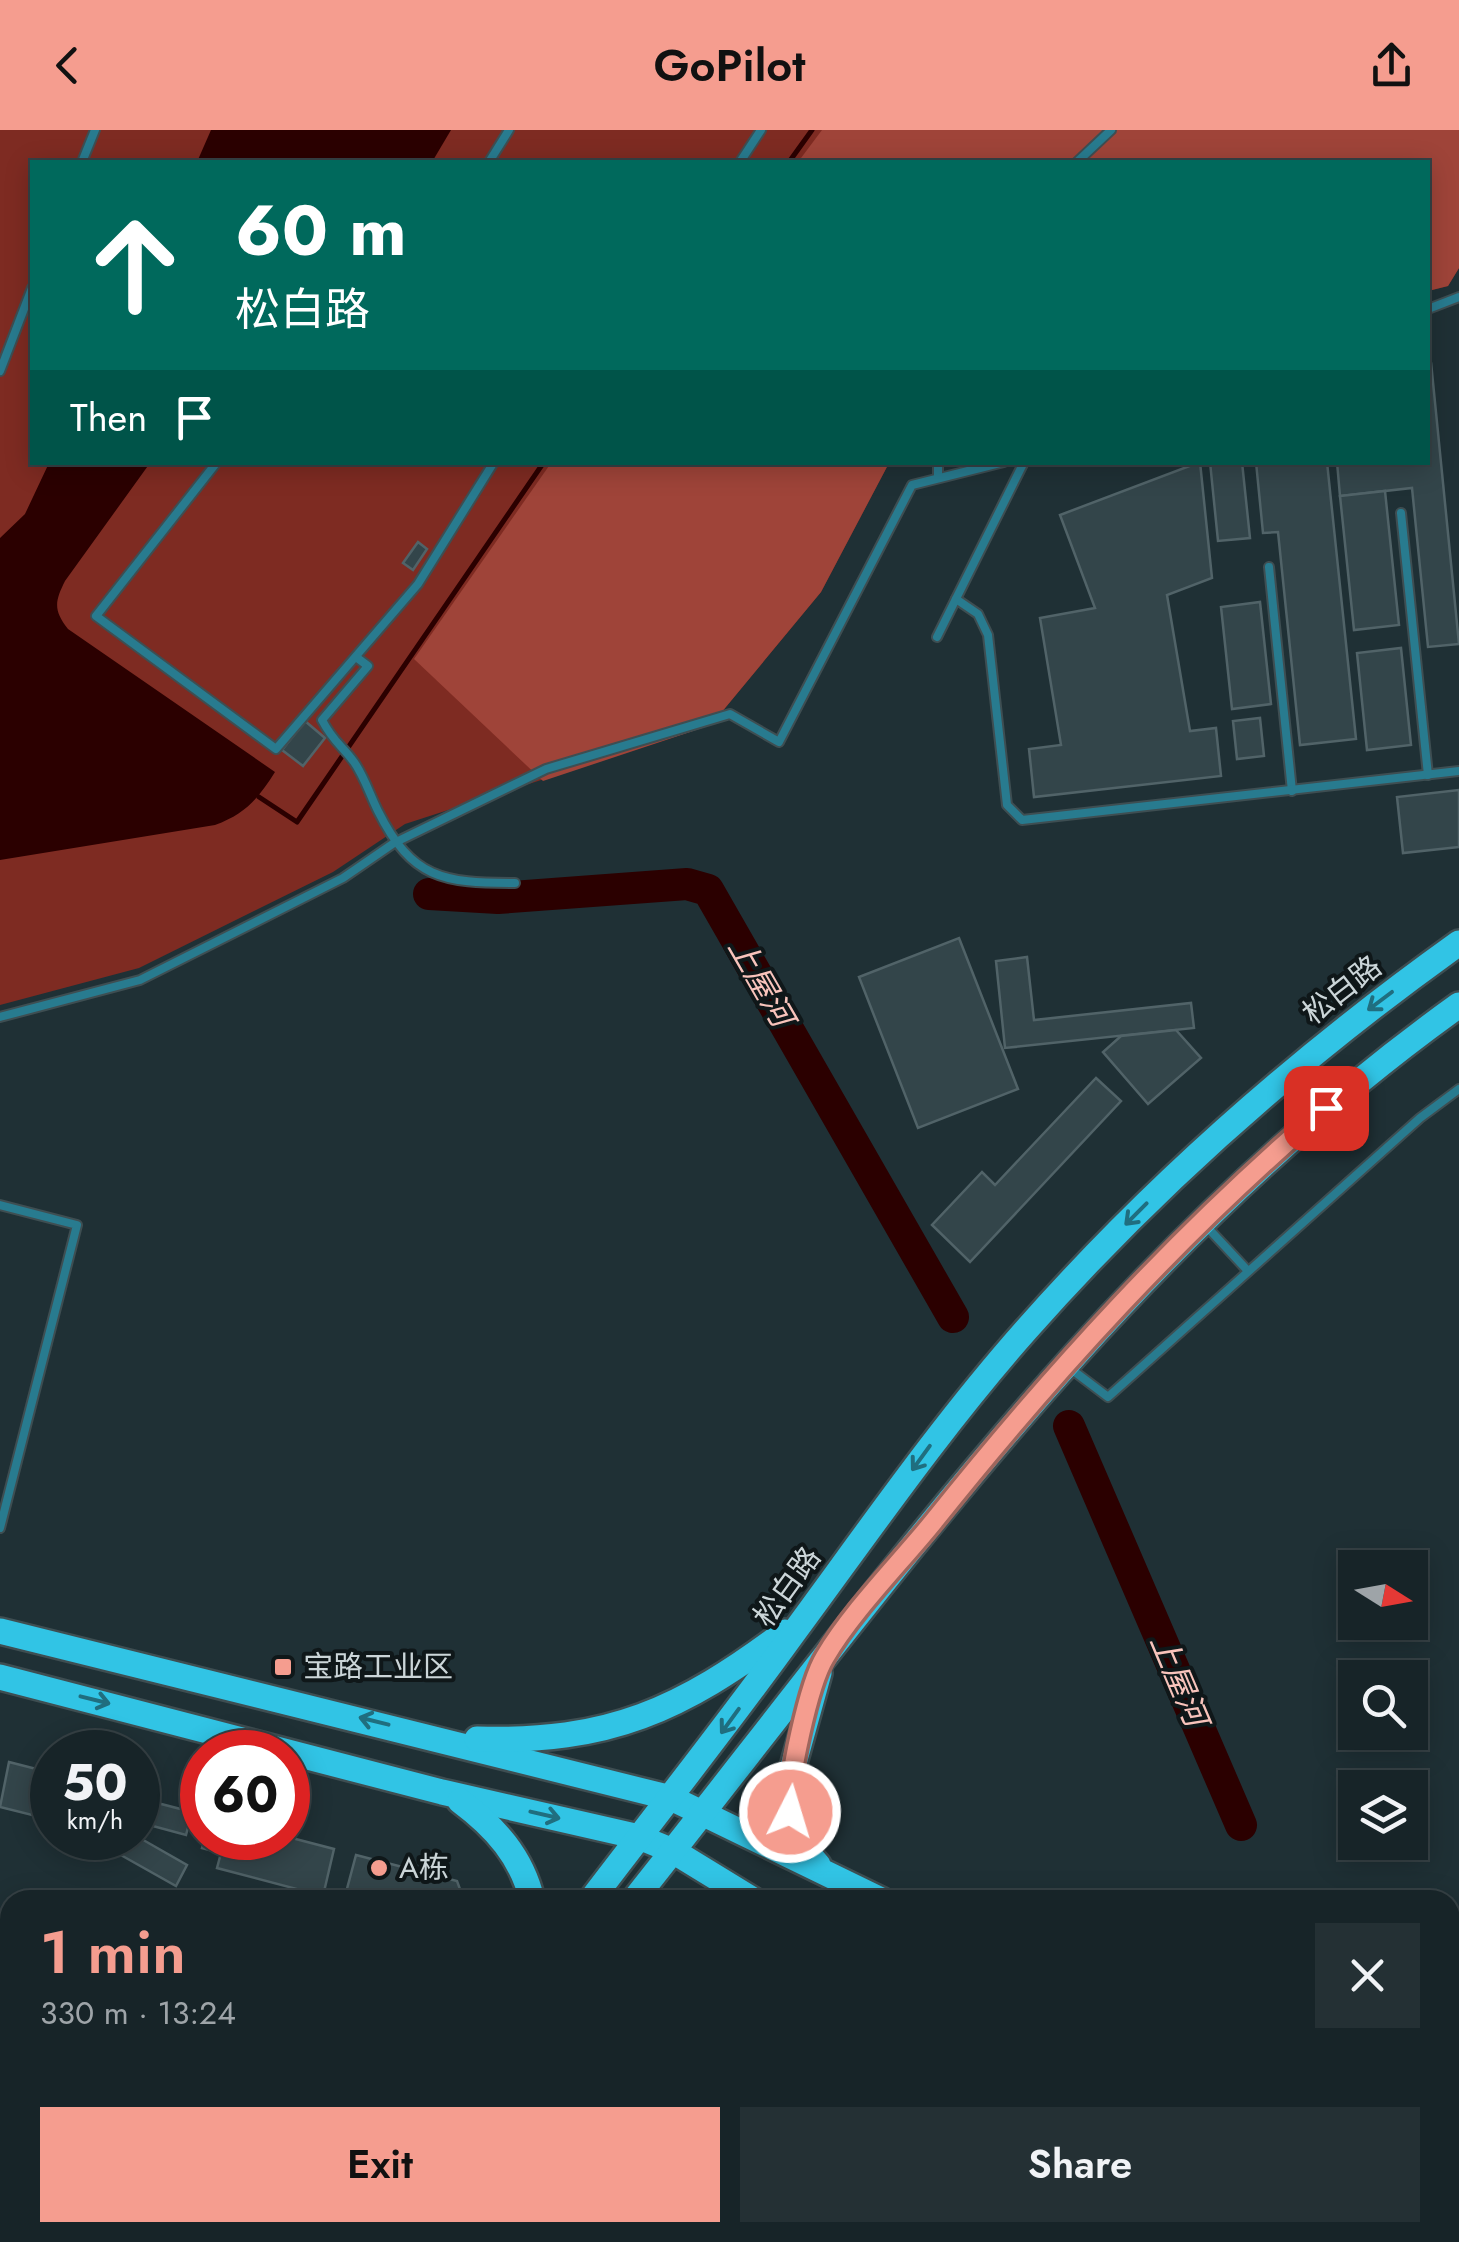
<!DOCTYPE html>
<html lang="en">
<head>
<meta charset="utf-8">
<style>
  :root { --surface:#172428; --page:#243034; --text:#f1f3f6; --muted:#9ea4a8; --line:#364145; --accent:#f59d8f }
  body { margin:0; font-family:Jost,"Noto Sans SC",sans-serif; background:var(--page); color:var(--text); height:100vh; display:flex; flex-direction:column; font-size:38px; white-space:nowrap }
  * { box-sizing:border-box; margin:0 }
  p { font-size:32px; color:var(--muted) }
  .icon { flex:none; width:55px; height:55px; fill:none; stroke:currentColor; stroke-width:2; stroke-linecap:round; stroke-linejoin:round }
  .map { position:relative; flex:1; overflow:hidden }
  .sheet { position:absolute; left:0px; top:1760px; width:1460px; height:352px; display:flex; flex-direction:column; background:var(--surface); border-radius:30px 30px 0 0; box-shadow:0 5px 25px #0003,0 0 0 2px var(--line) }
  .sheet>* { flex:none }
  .hud { position:absolute; left:30px; top:30px; width:1400px; height:305px; border-radius:0px; box-shadow:0 5px 25px #0003,0 0 0 2px var(--line); background:#00695c; color:#fff; overflow:hidden }
  .needle { width:65px; rotate:101deg }
  .buttons { position:absolute; left:1338px; top:1420px; display:grid; gap:20px }
  .buttons a { display:grid; place-items:center; width:90px; height:90px; border-radius:0px; background:var(--surface); box-shadow:0 5px 25px #0003,0 0 0 2px var(--line); font-size:50px }
  .speed { position:absolute; left:30px; top:1600px; display:flex; gap:20px; font-size:50px; font-weight:700; text-align:center }
  .speed>* { display:grid; place-content:center; width:130px; height:130px; border-radius:50%; background:var(--surface); box-shadow:0 5px 25px #0003,0 0 0 2px var(--line); line-height:1 }
  .speed small { font-size:25px; font-weight:400 }
  .speed .limit { border:15px solid #d22; background:#fff; color:#111 }
  .pin { position:absolute; display:grid; place-items:center; width:85px; height:85px; color:#fff; margin:-42px; border-radius:20px; box-shadow:0 5px 15px #0006 }
  .me { position:absolute; width:110px; margin:-55px; rotate:5deg; stroke-linejoin:round; filter:drop-shadow(0 0 8px #0008) }
  .turn { display:flex; align-items:center; gap:35px; height:210px; padding:0 40px; font-size:45px }
  .turn .icon { width:130px; height:130px; stroke-width:2.5 }
  .turn b { display:block; font-size:70px; line-height:85px }
  .then { display:flex; align-items:center; height:95px; padding:0 40px; background:#0003; gap:20px; font-size:38px }
  .round { display:grid; place-items:center; flex:none; width:105px; height:105px; border-radius:0px; background:var(--page) }
  .overview { display:flex; align-items:center; justify-content:space-between; height:170px; padding:0 40px }
  h1 { font-size:60px; font-weight:600; line-height:75px; color:var(--accent) }
  .action { display:flex; gap:20px; margin-top:auto; padding:20px 40px }
  .action a { flex:1; height:115px; border-radius:0px; background:var(--accent); color:#111; font-size:40px; font-weight:600; line-height:115px; text-align:center }
  .action a+a { background:var(--page); color:var(--text) }
  header { display:flex; justify-content:space-between; align-items:center; height:130px; padding:0 40px; background:var(--accent); color:#111; font-size:45px; font-weight:600 }
  .map>svg:first-child { display:block }
  .green { fill:#7e2b22 }
  .forest { fill:#9f4439 }
  .water { fill:#2b0000 }
  .lines { fill:none; stroke-linecap:round; stroke-linejoin:round }
  .stream { stroke:#2b0000; stroke-width:5 }
  .river { stroke:#2b0000; stroke-width:32 }
  .building { fill:#33454a; stroke:#516368; stroke-width:2.5 }
  .service-casing { stroke:#3e4e52; stroke-width:12 }
  .minor-casing { stroke:#3e4e52; stroke-width:20 }
  .tertiary-casing { stroke:#3e4e52; stroke-width:25 }
  .primary-casing { stroke:#3e4e52; stroke-width:30 }
  .service { stroke:#287b8f; stroke-width:8 }
  .minor { stroke:#287b8f; stroke-width:15 }
  .tertiary { stroke:#287b8f; stroke-width:20 }
  .primary { stroke:#31c4e5; stroke-width:25 }
  .oneway { stroke:#206e7f }
  .route-casing { stroke:#9f665d; stroke-width:25 }
  .route { stroke:#f59d8f; stroke-width:18 }
  .poi-dot { fill:#f59d8f; stroke:#0f1719; stroke-width:4 }
  .labels { text-anchor:middle; stroke-width:8; stroke-linejoin:round; paint-order:stroke }
  .street-label { font-size:30px; fill:#cbd5d8; stroke:#0f1719 }
  .poi-label { font-size:30px; fill:#cbd5d8; stroke:#0f1719; text-anchor:start }
  .water-label { font-size:32px; font-style:italic; fill:#f8c3bb; stroke:#0f1719 }
</style>
</head>
<body>
<header><svg class="icon" aria-label="back" viewBox="0 0 24 24"><path d="M15 5l-7 7 7 7"/></svg>GoPilot<svg class="icon" aria-label="share" viewBox="0 0 24 24"><path d="M12 15V3M7 8l5-5 5 5M5 13v7h14v-7"/></svg></header>
<div class="map">
<svg width="1459" height="2112" viewBox="0 0 1459 2112">
  <rect width="100%" height="100%" fill="#1f3035"/>
  <polygon class="green" points="0,0 1459,0 1459,138 1448,156 1428,161 1428,32 32,32 32,332 889,333 821,462 711,595 405,694 333,742 139,838 0,875"/>
  <g class="forest">
    <polygon points="822,0 1459,0 1459,138 1448,156 1428,161 1428,32 798,32"/>
    <polygon points="551,333 889,333 821,462 711,595 543,651 414,529"/>
  </g>
  <g class="water">
    <polygon points="211,0 451,0 432,32 197,32"/>
    <path d="M 49,333 L 150,333 L 65,451 C 55,471 53,480 68,499 L 275,642 C 258,669 245,684 215,695 L 0,730 L 0,408 L 25,384 Z"/>
  </g>
  <g class="lines">
    <g class="stream">
      <polyline points="789,32 812,0"/>
      <polyline points="259,667 297,692 544,332"/>
    </g>
    <g class="river">
      <polyline points="429,764 498,768 687,754 708,760 953,1187"/>
      <polyline points="1069,1296 1241,1695"/>
      <polyline points="1450,1955 1452,1956"/>
    </g>
  </g>
  <g class="building">
    <polygon points="1431,232 1459,514 1428,517 1412,358 1340,366 1337,332 1428,332"/>
    <polygon points="1200,332 1212,448 1167,465 1190,601 1216,598 1221,646 1034,667 1029,619 1061,615 1040,488 1095,478 1060,385"/>
    <polygon points="1210,332 1242,332 1250,408 1218,411"/>
    <polygon points="1256,332 1327,332 1356,609 1300,615 1278,402 1263,403"/>
    <polygon points="1385,361 1399,495 1354,500 1340,366"/>
    <polygon points="418,412 427,419 413,440 403,433"/>
    <polygon points="1260,472 1271,574 1232,579 1221,477"/>
    <polygon points="1401,518 1411,615 1367,620 1357,523"/>
    <polygon points="1260,588 1264,626 1237,629 1233,591"/>
    <polygon points="305,591 325,608 303,636 282,620"/>
    <polygon points="1459,660 1459,717 1403,723 1397,667"/>
    <polygon points="959,808 1018,959 918,998 859,847"/>
    <polygon points="1027,827 1034,890 1191,873 1194,898 1005,918 996,831"/>
    <polygon points="1176,900 1201,928 1148,974 1103,922 1121,906"/>
    <polygon points="1096,948 1121,971 970,1132 932,1095 982,1042 995,1055"/>
    <polygon points="9,1632 52,1643 52,1690 0,1677"/>
    <polygon points="138,1668 192,1682 186,1705 138,1692"/>
    <polygon points="138,1707 187,1735 176,1756 103,1715 105,1708"/>
    <polygon points="288,1707 334,1719 323,1766 217,1738 221,1723 202,1718 205,1708"/>
    <polygon points="356,1725 457,1751 464,1770 344,1770"/>
    <polygon points="34,2102 116,2102 109,2112 39,2112 31,2106"/>
    <polygon points="574,2102 597,2102 600,2112 570,2112"/>
    <polygon points="743,2102 880,2102 888,2112 751,2112"/>
  </g>
  <g class="lines">
    <g class="service-casing">
      <g id="service">
        <polyline points="82,32 95,0"/>
        <polyline points="489,32 509,0"/>
        <polyline points="740,32 761,0"/>
        <polyline points="1077,32 1111,0"/>
        <polyline points="1428,179 1459,167"/>
        <polyline points="0,241 32,158"/>
        <polyline points="217,332 96,486 276,619 418,454 494,332"/>
        <polyline points="938,332 938,348"/>
        <polyline points="1401,383 1428,645"/>
        <polyline points="1269,437 1292,661"/>
        <polyline points="956,469 978,484 988,505 1007,675 1022,690 1459,641"/>
        <polyline points="937,507 1024,332"/>
        <path d="M 356,527 L 368,536 L 322,590 C 334,613 341,614 354,632 C 364,646 370,665 378,681 C 412,749 443,753 515,753"/>
        <polyline points="0,887 140,850 343,748 394,713 546,639 730,584 779,612 912,355 1004,332"/>
        <polyline points="0,1075 77,1095 0,1398"/>
        <polyline points="1207,1097 1248,1141"/>
        <polyline points="1071,1239 1108,1267 1420,988 1459,959"/>
      </g>
    </g>
    <g class="minor-casing">
      <polyline id="minor" points="701,2102 709,2112"/>
    </g>
    <g class="tertiary-casing">
      <g id="tertiary">
        <polyline points="1450,1995 1459,1981"/>
        <polyline points="1388,2112 1393,2102"/>
      </g>
    </g>
    <g class="primary-casing">
      <g id="primary">
        <polyline points="0,1501 671,1668 881,1770"/>
        <polyline points="0,1547 442,1662 639,1707 673,1721 753,1770"/>
        <path d="M 477,1609 C 609,1613 681,1580 785,1502"/>
        <path d="M 460,1671 C 495,1697 522,1727 532,1770"/>
        <path d="M 818,1735 C 795,1710 788,1685 789,1651 L 819,1543"/>
        <path d="M 591,1770 C 658,1682 727,1595 792,1505 C 868,1402 941,1296 1026,1200 C 1155,1054 1301,926 1459,813"/>
        <path d="M 634,1770 C 889,1449 1122,1116 1459,875"/>
        <polyline points="1450,2046 1459,2051"/>
        <polyline points="1441,2102 1459,2112"/>
        <polyline points="340,2112 347,2102"/>
        <polyline points="376,2112 383,2102"/>
      </g>
    </g>
    <use href="#service" class="service"/>
    <use href="#minor" class="minor"/>
    <use href="#tertiary" class="tertiary"/>
    <use href="#primary" class="primary"/>
  </g>
  <defs><path id="oneway-shaft" d="M-6 0H5M1.5-3L5.5 0L1.5 3" fill="none" stroke-width="1.6" stroke-linecap="round" stroke-linejoin="round" transform="scale(2.5)"/></defs>
  <g class="oneway">
    <use href="#oneway-shaft" transform="translate(1380 871) rotate(143)"/>
    <use href="#oneway-shaft" transform="translate(1136 1084) rotate(135)"/>
    <use href="#oneway-shaft" transform="translate(921 1328) rotate(126)"/>
    <use href="#oneway-shaft" transform="translate(95 1570) rotate(14)"/>
    <use href="#oneway-shaft" transform="translate(374 1591) rotate(-166)"/>
    <use href="#oneway-shaft" transform="translate(730 1591) rotate(126)"/>
    <use href="#oneway-shaft" transform="translate(545 1685) rotate(13)"/>
  </g>
  <g class="lines">
    <g class="route-casing">
      <path id="route" d="M 790,1682 C 787,1652 809,1553 825,1527 C 852,1481 900,1433 934,1391 C 1054,1241 1180,1103 1326,978"/>
    </g>
    <use href="#route" class="route"/>
  </g>
  <g class="poi-dot">
    <rect x="273" y="1527" width="20" height="20" rx="5"/>
    <circle cx="379" cy="1738" r="10"/>
  </g>
  <g class="labels">
    <g class="street-label">
      <text transform="translate(1342 860) rotate(-38)" y="10">松白路</text>
      <text transform="translate(787 1457) rotate(-54)" y="10">松白路</text>
    </g>
    <g class="poi-label">
      <text x="303" y="1547">宝路工业区</text>
      <text x="399" y="1748">A栋</text>
    </g>
    <g class="water-label">
      <text transform="translate(761 852) rotate(60)" y="11">上屋河</text>
      <text transform="translate(1179 1550) rotate(67)" y="11">上屋河</text>
    </g>
  </g>
</svg>
<div class="buttons">
<a><svg class="needle" viewBox="-14 -14 28 28"><path d="M0-13l5 13h-10z" fill="#e53935"/><path d="M0 13l5-13h-10z" fill="#9ea4a8"/></svg></a>
<a><svg class="icon" aria-label="search" viewBox="0 0 24 24"><circle cx="10" cy="10" r="6"/><path d="M15 15l6 6"/></svg></a>
<a><svg class="icon" aria-label="layers" viewBox="0 0 24 24"><path d="M12 4l9 5-9 5-9-5zM3 14l9 5 9-5"/></svg></a>
</div>
<div class="speed"><div>50<small>km/h</small></div><div class="limit">60</div></div>
<div class="pin" style="left:1326px;top:978px;background:#d93025"><svg class="icon" aria-label="arrive" viewBox="0 0 24 24"><path d="M6 21V4h12l-3 4 3 4H6"/></svg></div>
<svg class="me" style="left:790px;top:1682px" viewBox="-20 -20 40 40"><circle r="17" fill="#f59d8f" stroke="#fff" stroke-width="3"/><path d="M0-11L8 9 0 5-8 9z" fill="#fff"/></svg>
<div class="hud">
<div class="turn"><svg class="icon" aria-label="ahead" viewBox="0 0 24 24"><path d="M12 20V5M6 11l6-6 6 6"/></svg><div><b>60 m</b>松白路</div></div>
<div class="then">Then<svg class="icon" aria-label="arrive" viewBox="0 0 24 24"><path d="M6 21V4h12l-3 4 3 4H6"/></svg></div>
</div>
<section class="sheet">
<div class="overview"><div><h1>1 min</h1><p>330 m · 13:24</p></div><a class="round"><svg class="icon" aria-label="close" viewBox="0 0 24 24"><path d="M6 6l12 12M18 6L6 18"/></svg></a></div>
<div class="action"><a>Exit</a><a>Share</a></div>
</section>
</div>
</body>
</html>
